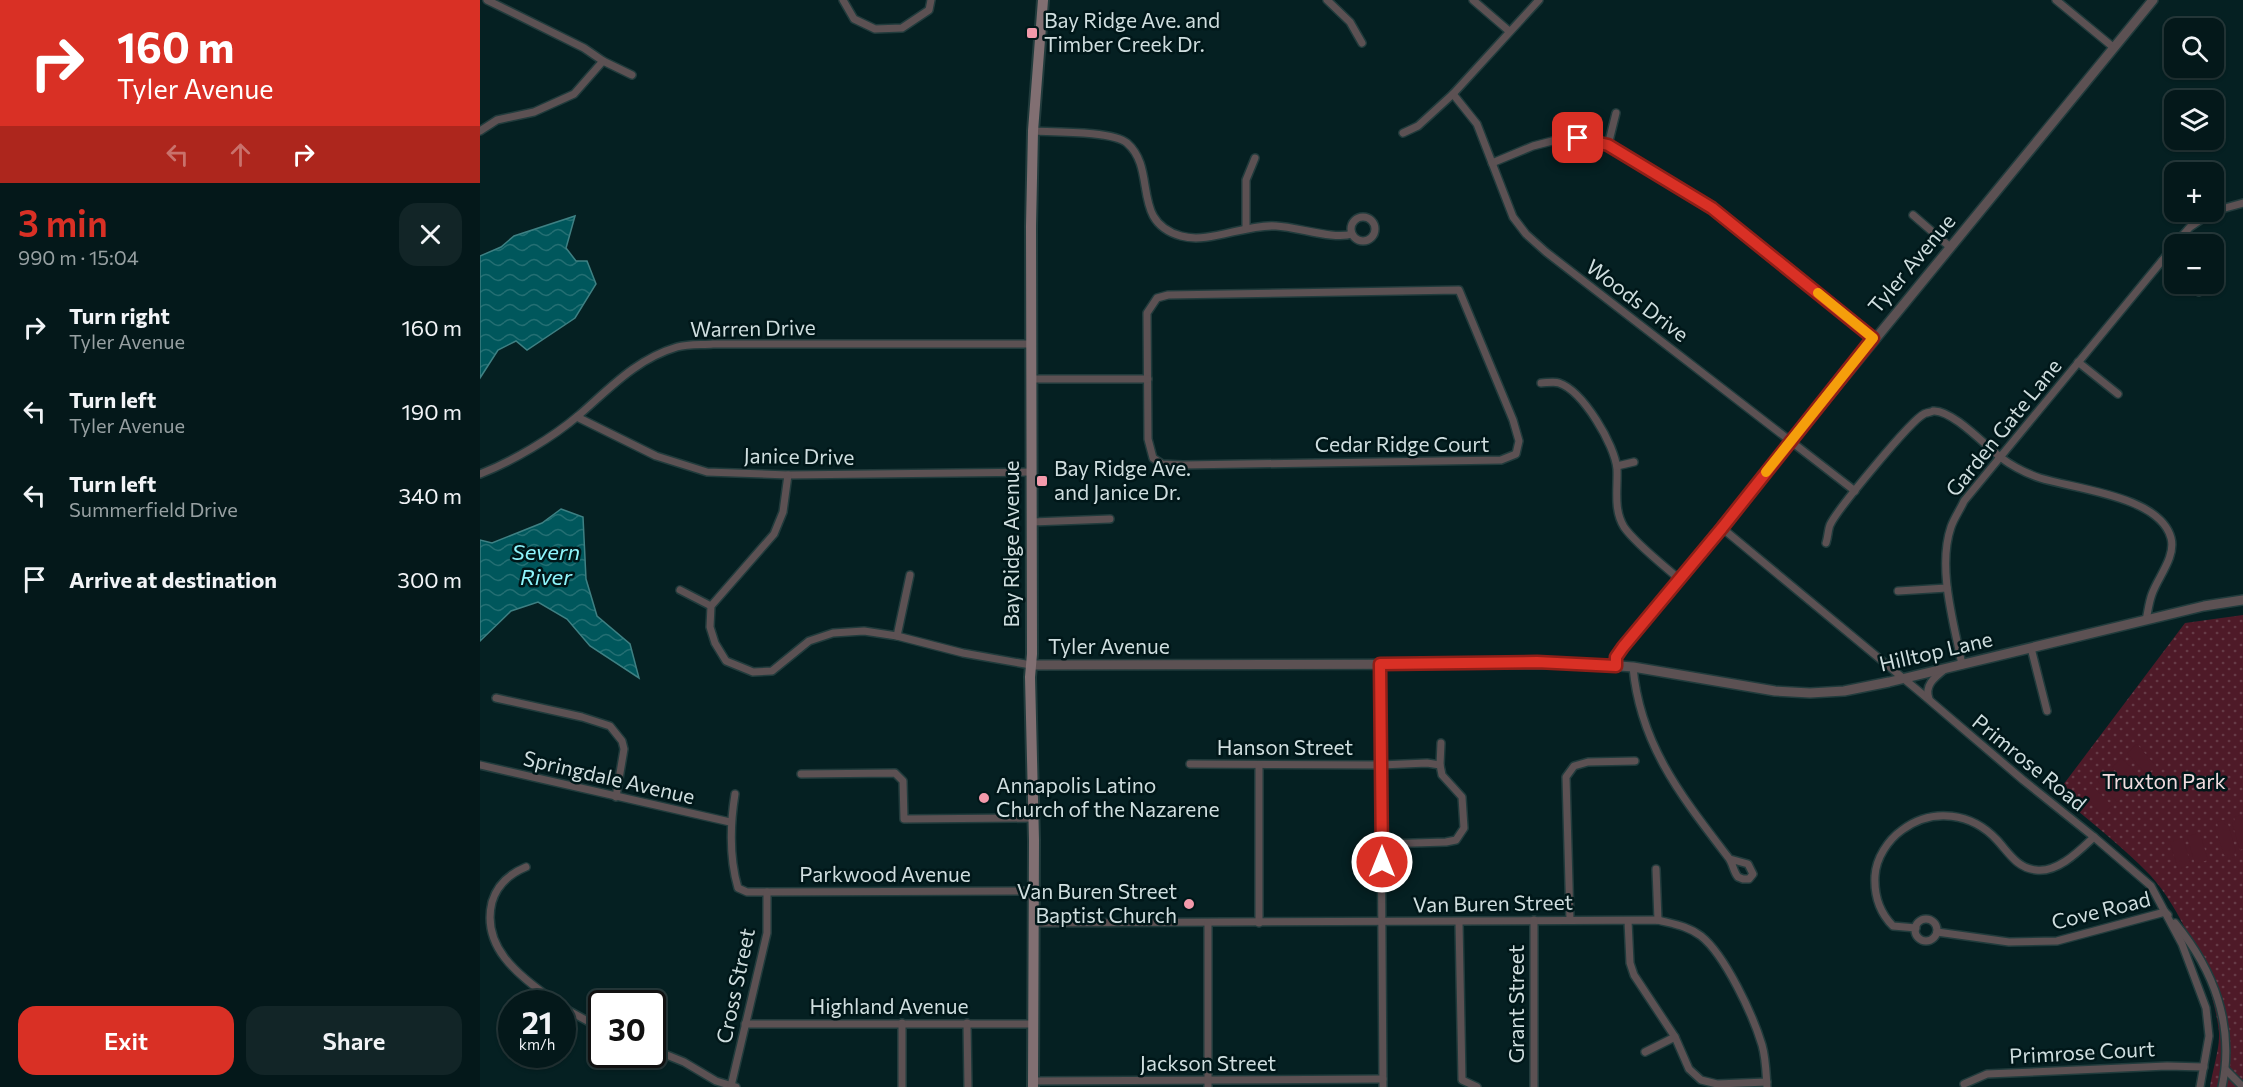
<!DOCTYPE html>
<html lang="en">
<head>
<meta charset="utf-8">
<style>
  :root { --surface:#04181a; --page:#122527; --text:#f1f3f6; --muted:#97a0a2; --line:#253739; --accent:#d93025 }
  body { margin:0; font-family:Commissioner,sans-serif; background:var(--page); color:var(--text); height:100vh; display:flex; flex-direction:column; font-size:22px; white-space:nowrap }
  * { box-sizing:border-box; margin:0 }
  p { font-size:20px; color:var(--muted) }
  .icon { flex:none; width:33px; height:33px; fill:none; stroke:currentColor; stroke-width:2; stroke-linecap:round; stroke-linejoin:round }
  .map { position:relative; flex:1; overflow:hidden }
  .details { display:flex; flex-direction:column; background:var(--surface); width:480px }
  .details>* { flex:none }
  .banner { background:#d93025; color:#fff; overflow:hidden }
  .controls { position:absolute; left:1684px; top:18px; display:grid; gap:12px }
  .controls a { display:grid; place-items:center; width:60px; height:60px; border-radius:12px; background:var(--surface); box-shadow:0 2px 4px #0004,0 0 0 2px var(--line); font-size:30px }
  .speed { position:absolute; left:18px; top:990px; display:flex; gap:12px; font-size:30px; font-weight:700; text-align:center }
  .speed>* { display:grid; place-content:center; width:78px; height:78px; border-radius:50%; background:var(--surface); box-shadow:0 2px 4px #0004,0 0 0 2px var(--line); line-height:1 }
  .speed small { font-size:15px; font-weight:400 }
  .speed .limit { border:3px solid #111; border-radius:9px; background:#fff; color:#111 }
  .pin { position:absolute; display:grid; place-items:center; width:51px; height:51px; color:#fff; margin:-26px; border-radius:12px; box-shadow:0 3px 9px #0006 }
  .me { position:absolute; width:66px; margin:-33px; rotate:0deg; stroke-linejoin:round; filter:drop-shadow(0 0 4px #0008) }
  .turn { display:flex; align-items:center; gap:21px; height:126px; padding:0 18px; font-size:27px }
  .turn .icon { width:78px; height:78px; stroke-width:2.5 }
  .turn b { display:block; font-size:42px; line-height:51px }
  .lanes { display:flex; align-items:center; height:57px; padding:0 18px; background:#0003; justify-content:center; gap:30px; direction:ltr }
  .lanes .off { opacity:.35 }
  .round { display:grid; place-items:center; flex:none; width:63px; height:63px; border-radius:18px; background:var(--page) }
  .head { display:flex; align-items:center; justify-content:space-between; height:102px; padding:0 18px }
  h1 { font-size:36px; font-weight:600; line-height:45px; color:var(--accent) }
  .cta { display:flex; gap:12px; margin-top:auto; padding:12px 18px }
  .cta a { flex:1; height:69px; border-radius:18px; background:var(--accent); color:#fff; font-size:24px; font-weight:600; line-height:69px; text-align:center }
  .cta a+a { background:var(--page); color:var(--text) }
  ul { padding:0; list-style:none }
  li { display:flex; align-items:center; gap:18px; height:84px; padding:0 18px }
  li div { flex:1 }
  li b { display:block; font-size:22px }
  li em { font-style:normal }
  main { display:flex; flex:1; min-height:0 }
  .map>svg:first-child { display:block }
  .park { fill:url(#park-dots) }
  .pitch { fill:#4e1a28 }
  .water { fill:url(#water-waves); stroke:#3e8083; stroke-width:1.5 }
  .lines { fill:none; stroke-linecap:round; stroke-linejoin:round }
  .minor-casing { stroke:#213b3c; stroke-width:10 }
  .tertiary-casing { stroke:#213b3c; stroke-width:12 }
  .secondary-casing { stroke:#213b3c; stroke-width:14 }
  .minor { stroke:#5c5153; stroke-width:7 }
  .tertiary { stroke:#5c5153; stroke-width:9 }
  .secondary { stroke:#816f72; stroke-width:10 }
  .route-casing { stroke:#8d1f18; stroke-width:15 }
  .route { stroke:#d93025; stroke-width:10 }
  .slow { stroke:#f59e0b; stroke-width:10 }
  .poi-dot { fill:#f39aab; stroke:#001719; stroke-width:2 }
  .labels { text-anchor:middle; stroke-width:5; stroke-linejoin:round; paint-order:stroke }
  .poi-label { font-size:21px; fill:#cfdedf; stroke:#001719; text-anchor:start }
  .street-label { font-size:21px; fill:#cfdedf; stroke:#001719 }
  .park-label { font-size:21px; fill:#f1dcdf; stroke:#001719 }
  .water-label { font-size:22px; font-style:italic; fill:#8ff5fc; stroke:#001719 }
</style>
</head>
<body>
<main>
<section class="details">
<div class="banner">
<div class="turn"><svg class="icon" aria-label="right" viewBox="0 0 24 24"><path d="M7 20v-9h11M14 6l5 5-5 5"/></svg><div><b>160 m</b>Tyler Avenue</div></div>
<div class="lanes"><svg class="icon off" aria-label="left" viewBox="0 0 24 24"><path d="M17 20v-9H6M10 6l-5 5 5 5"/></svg><svg class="icon off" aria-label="ahead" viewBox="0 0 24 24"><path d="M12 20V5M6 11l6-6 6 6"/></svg><svg class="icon" aria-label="right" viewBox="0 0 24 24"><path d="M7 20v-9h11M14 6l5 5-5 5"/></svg></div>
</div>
<div class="head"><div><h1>3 min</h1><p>990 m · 15:04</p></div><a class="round"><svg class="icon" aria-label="close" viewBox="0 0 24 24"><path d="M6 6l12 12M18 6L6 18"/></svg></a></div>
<ul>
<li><svg class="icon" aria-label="right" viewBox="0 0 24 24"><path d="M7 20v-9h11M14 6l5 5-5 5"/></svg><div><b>Turn right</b><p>Tyler Avenue</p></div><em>160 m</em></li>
<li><svg class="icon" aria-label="left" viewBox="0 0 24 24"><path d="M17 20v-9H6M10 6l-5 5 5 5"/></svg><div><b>Turn left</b><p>Tyler Avenue</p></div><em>190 m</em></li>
<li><svg class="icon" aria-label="left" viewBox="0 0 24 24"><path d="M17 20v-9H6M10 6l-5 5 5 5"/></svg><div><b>Turn left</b><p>Summerfield Drive</p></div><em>340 m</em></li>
<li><svg class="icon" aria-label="arrive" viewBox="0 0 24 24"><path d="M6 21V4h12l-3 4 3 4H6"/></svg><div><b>Arrive at destination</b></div><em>300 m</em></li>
</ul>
<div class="cta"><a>Exit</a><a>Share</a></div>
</section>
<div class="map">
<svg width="1763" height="1087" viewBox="0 0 1763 1087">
  <defs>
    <pattern id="park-dots" width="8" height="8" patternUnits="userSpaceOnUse" patternTransform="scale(1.5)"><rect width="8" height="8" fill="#4e1a28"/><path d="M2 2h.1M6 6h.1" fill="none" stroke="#663b47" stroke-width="1.8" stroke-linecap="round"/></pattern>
    <pattern id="water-waves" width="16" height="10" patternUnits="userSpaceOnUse" patternTransform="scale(1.5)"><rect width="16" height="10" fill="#00575c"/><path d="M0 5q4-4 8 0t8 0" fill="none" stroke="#246f73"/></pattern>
  </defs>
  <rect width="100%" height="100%" fill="#052022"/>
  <path class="park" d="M 1763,615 L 1763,1087 L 1730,1087 C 1732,1072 1740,1048 1739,1033 C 1735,987 1702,909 1670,875 C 1642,846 1608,820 1577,793 L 1705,623 Z"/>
  <g class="pitch">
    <polygon points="1657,744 1676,766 1667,775 1647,753"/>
    <polygon points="1642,758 1661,779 1652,788 1632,767"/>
    <polygon points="1627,771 1647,793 1637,802 1617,780"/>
    <polygon points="1612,785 1632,806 1622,815 1603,794"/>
    <polygon points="1761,815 1763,819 1763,849 1760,850 1752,823 1755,822 1754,817"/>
    <polygon points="1744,820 1745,825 1748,824 1756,851 1754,852 1755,857 1748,859 1747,855 1744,855 1735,828 1738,827 1737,822"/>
    <polygon points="1720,833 1728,860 1715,864 1707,836"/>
    <polygon points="1703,838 1711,865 1698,869 1690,842"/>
  </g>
  <g class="water">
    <polygon points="95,216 86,248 96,261 107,261 116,284 95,318 47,350 36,341 18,350 0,378 0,256 21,247 34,236"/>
    <polygon points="81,509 103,517 106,579 117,616 150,644 159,678 110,646 87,619 58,602 31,611 0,641 0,540 12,543 62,523"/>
  </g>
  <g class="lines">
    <g class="minor-casing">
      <g id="minor">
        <polyline points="7,0 104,48 123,61 152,75"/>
        <polyline points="363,0 374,19 395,29 422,28 449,10 451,0"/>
        <polyline points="847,0 870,22 882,43"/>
        <polyline points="993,0 1029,31"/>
        <polyline points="1576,0 1633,47"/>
        <polyline points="973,94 997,124 1033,217 1046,234 1066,252 1375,491"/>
        <polyline points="0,131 17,120 54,112 94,94 123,61"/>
        <path d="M 553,131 C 574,132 633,131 647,143 C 678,170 650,222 701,236 C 729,244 765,224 796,226 C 818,227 854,240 872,234"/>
        <polyline points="923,133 938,126 973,94 1059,0"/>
        <polyline points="1128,145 1136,113"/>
        <polyline points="1012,163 1053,146 1076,140 1098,138 1128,145 1232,208 1393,338"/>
        <polyline points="1734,211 1763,203"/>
        <polyline points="1433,215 1470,247"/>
        <circle cx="883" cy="229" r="12"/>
        <polyline points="766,228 766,180 775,158"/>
        <polyline points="1695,244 1710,227 1732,212"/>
        <polyline points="1682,261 1695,272"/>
        <polyline points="1709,284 1719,292"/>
        <polygon points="979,290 1033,420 1039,441 1036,454 1021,460 703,465 682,464 673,458 668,439 667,313 677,298 688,295"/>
        <polyline points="1598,362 1638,394"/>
        <polyline points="552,379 668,379"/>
        <path d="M 1061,383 C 1066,383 1074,381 1079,383 C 1103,391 1135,445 1137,469 C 1138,488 1133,509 1144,527 C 1155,543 1183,565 1198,578"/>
        <polyline points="97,417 176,456 227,472 308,475 551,472"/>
        <polyline points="1137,466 1154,462"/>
        <path d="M 0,474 C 33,461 72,438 99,415 C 129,389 156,359 197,347 C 208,344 222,345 233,344 L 551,344"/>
        <polyline points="308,475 303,512 294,534 231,606 230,627 235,643 246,661 273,672 292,671 329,641 353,633 384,631 417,636 483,653 551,665"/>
        <polyline points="552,522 630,519"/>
        <polyline points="1242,528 1441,693 1543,780 1614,837 1671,886 1702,944 1726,1008 1729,1036 1720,1087"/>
        <path d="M 1346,543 C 1348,537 1348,530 1350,525 C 1356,511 1431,420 1444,414 C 1445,413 1452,412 1453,411 C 1471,409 1505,445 1520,457 C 1532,466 1545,473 1560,478 C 1595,489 1680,496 1691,538 C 1696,557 1678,577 1672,594 C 1669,602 1668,611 1666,620"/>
        <polyline points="200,590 231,606"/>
        <polyline points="1418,591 1467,588"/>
        <polyline points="417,636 430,575"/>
        <polyline points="1551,648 1567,711"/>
        <polyline points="900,664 903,1087"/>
        <path d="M 1482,665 C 1474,623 1457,568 1471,527 C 1474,518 1480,510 1484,501 L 1695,245"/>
        <path d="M 1153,667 C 1160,745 1202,797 1248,857 C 1253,863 1253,871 1258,877 L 1263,879 L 1269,879 L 1273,874 L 1268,864 L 1250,859"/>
        <polyline points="16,698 102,717 130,726 142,741 144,749 136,797"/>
        <path d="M 1449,699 C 1444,685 1455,677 1465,669"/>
        <polyline points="710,764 901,765 947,763 960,765 962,775 982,797 984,828 976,840 966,842 902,844"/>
        <polyline points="0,765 250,822"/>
        <polyline points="779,765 779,923"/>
        <polyline points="960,765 961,743"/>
        <polyline points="321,774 415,773 423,781 424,819 553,818"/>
        <path d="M 255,794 C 250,825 249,857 258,888 L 267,892 L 554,891"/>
        <path d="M 46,867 C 29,874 17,885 12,902 C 0,951 45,979 78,1004"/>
        <polyline points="1176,869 1178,920"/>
        <circle cx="1446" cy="930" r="11"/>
        <polyline points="1090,920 1086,777 1094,766 1108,762 1155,761"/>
        <polyline points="1148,921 1150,963 1154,975 1195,1037 1209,1069 1221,1080 1237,1084 1287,1082"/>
        <polyline points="979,922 982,1080 997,1087"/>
        <path d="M 554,923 L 1178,920 C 1193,924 1208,926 1221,936 C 1245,955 1273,1015 1282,1045 C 1286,1059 1286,1073 1287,1087"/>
        <path d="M 1695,923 C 1734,970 1755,1026 1742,1087"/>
        <path d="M 1436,928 L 1413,926 C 1399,912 1394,896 1395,876 C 1396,858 1408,840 1422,830 C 1453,807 1492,813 1517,840 C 1529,853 1537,868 1556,870 C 1578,873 1600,850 1614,837"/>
        <polyline points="1457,932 1529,942 1577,941 1685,912 1688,915"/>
        <polyline points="82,1007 122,1029"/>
        <polyline points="487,1023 488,1087"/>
        <polyline points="265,1024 554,1024"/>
        <polyline points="172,1049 204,1062 236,1081 256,1087"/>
        <polyline points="1165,1052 1195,1037"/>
        <polyline points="1746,1070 1763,1087"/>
        <polyline points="554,1081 903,1079"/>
        <polyline points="1484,1084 1507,1074 1687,1066 1724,1067"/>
        <polyline points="251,1086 287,933 287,892"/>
        <polyline points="422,1087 422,1023"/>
        <polyline points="728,1087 728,923"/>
        <polyline points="1054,1087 1054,920"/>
      </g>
    </g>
    <g class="tertiary-casing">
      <g id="tertiary">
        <polyline points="551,665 1112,664 1153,667 1295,691 1330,693 1364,691 1409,682 1724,606 1763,600"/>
        <polyline points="1136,666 1136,657 1143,647 1673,0"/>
      </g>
    </g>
    <g class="secondary-casing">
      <polyline id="secondary" points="553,1087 554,840 550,677 552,654 551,226 553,131 563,0"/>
    </g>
    <use href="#minor" class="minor"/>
    <use href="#tertiary" class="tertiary"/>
    <use href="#secondary" class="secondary"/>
  </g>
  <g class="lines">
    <g class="route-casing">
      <polyline id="route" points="902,862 900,664 1057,662 1136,666 1136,657 1143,647 1242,528 1393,338 1232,208 1128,145 1098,138"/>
    </g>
    <use href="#route" class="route"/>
    <polyline class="slow" points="1286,472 1393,338 1338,293"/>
  </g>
  <g class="poi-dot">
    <rect x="546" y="27" width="12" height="12" rx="3"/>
    <rect x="556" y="475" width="12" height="12" rx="3"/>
    <circle cx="504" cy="798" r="6"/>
    <circle cx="709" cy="904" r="6"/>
  </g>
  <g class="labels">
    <g class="poi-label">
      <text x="564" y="28">Bay Ridge Ave. and<tspan x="564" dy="24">Timber Creek Dr.</tspan></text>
      <text x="574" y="476">Bay Ridge Ave.<tspan x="574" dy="24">and Janice Dr.</tspan></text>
      <text x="516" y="793">Annapolis Latino<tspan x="516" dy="24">Church of the Nazarene</tspan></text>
      <text x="697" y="899" text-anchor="end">Van Buren Street<tspan x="697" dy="24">Baptist Church</tspan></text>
    </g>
    <g class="street-label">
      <text transform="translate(1432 264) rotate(-50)" y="7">Tyler Avenue</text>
      <text transform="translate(1157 301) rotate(37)" y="7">Woods Drive</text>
      <text transform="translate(273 329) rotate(-1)" y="7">Warren Drive</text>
      <text transform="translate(1524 428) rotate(-51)" y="7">Garden Gate Lane</text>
      <text x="922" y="452">Cedar Ridge Court</text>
      <text transform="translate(319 457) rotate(1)" y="7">Janice Drive</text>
      <text transform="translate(532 544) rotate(-90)" y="7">Bay Ridge Avenue</text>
      <text x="629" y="654">Tyler Avenue</text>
      <text transform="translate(1456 652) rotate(-13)" y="7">Hilltop Lane</text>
      <text x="805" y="755">Hanson Street</text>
      <text transform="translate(1549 763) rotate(39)" y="7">Primrose Road</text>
      <text transform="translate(129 778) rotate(13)" y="7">Springdale Avenue</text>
      <text x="405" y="882">Parkwood Avenue</text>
      <text transform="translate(1013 904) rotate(-1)" y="7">Van Buren Street</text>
      <text transform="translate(1621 911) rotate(-14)" y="7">Cove Road</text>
      <text transform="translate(256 986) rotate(-78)" y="7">Cross Street</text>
      <text transform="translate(1037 1004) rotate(-90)" y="7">Grant Street</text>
      <text x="409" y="1014">Highland Avenue</text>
      <text transform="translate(1602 1053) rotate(-3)" y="7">Primrose Court</text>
      <text x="728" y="1071">Jackson Street</text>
    </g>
    <g class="park-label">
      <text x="1684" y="789">Truxton Park</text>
    </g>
    <g class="water-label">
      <text x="66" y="560">Severn<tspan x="66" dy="25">River</tspan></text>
    </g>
  </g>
</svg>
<div class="controls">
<a><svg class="icon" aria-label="search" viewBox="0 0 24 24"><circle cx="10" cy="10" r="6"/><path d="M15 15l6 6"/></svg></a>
<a><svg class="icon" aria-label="layers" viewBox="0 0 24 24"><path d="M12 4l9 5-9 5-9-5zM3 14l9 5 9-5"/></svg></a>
<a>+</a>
<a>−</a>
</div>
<div class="speed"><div>21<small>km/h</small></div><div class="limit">30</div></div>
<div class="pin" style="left:1098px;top:138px;background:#d93025"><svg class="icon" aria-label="arrive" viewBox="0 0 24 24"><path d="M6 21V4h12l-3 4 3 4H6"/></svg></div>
<svg class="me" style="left:902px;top:862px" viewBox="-20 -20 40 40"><circle r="17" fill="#d93025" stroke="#fff" stroke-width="3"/><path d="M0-11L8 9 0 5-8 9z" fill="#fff"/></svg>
</div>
</main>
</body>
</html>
